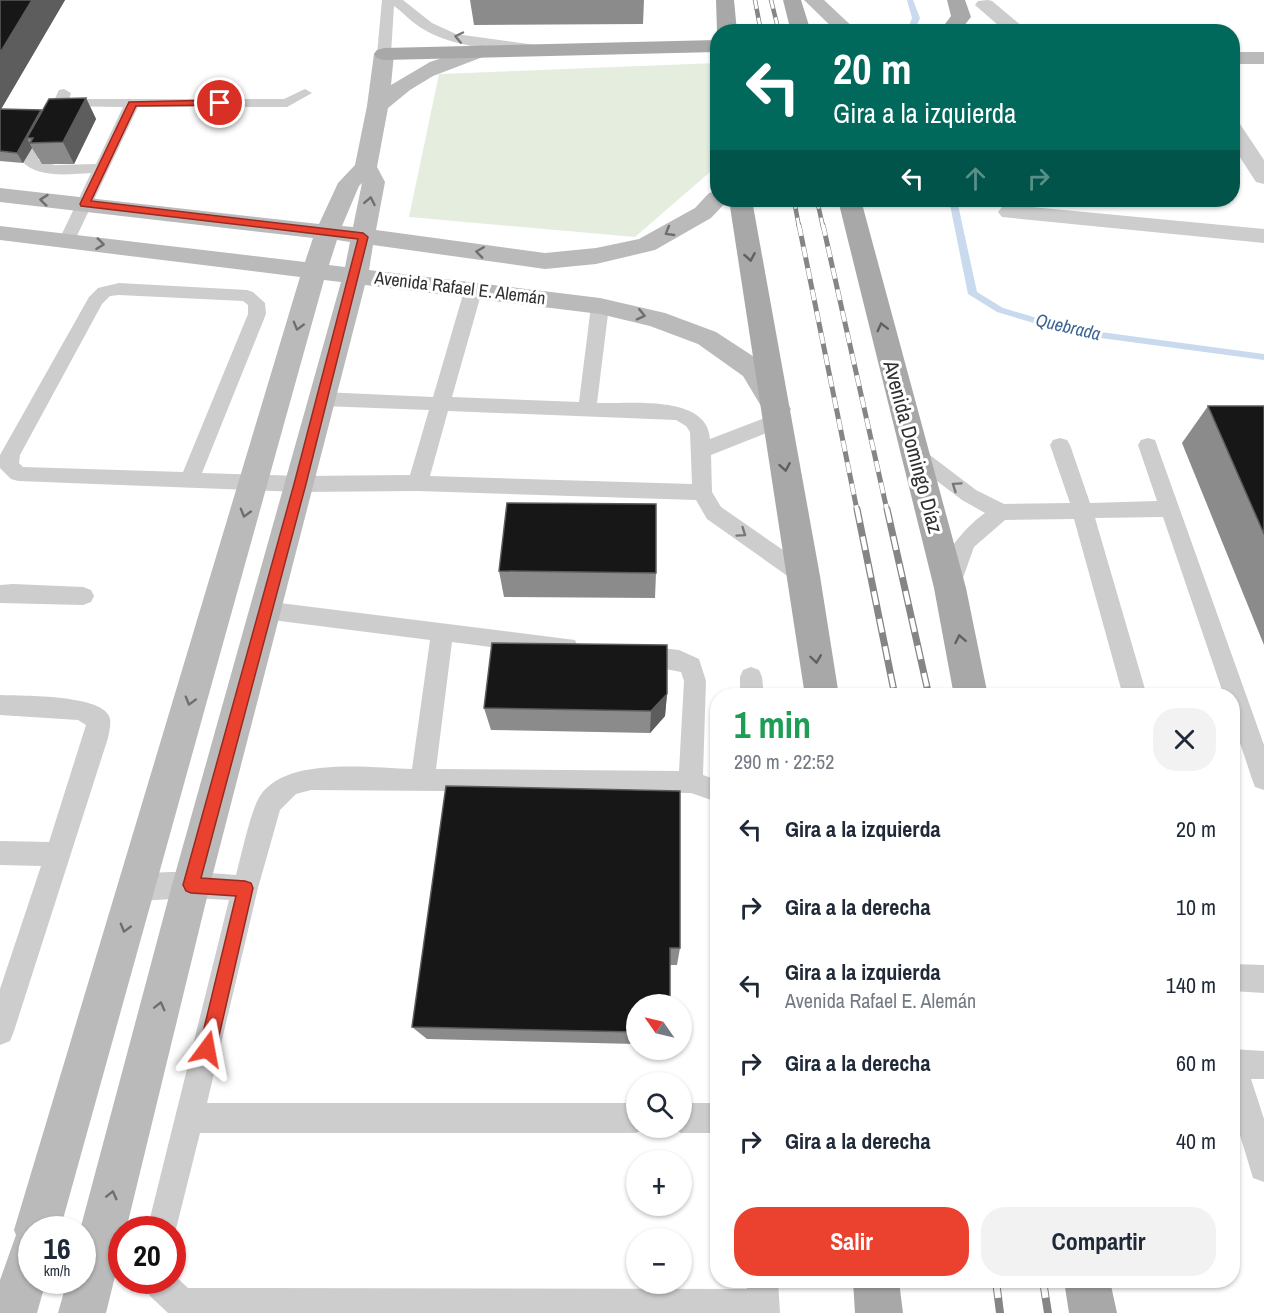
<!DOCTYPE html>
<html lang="es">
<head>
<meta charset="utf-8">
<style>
  :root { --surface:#fff; --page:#f2f2f3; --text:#1f2937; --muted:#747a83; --accent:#eb412f }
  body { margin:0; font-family:"Archivo Narrow",sans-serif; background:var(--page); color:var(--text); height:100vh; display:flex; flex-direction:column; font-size:22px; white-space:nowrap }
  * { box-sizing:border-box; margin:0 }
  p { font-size:20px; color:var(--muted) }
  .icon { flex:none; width:33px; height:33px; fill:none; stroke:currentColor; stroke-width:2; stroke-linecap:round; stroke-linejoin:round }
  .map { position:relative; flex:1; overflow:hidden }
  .details { position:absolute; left:710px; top:688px; width:530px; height:600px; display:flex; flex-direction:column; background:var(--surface); border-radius:24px; box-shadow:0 2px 4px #0004 }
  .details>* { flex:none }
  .hud { position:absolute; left:710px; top:24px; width:530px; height:183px; border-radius:24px; box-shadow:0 2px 4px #0004; background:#00695c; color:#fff; overflow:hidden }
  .needle { width:39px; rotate:304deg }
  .buttons { position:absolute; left:626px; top:994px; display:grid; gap:12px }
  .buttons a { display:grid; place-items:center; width:66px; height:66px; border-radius:50%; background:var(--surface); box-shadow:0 2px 4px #0004; font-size:30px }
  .speed { position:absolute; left:18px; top:1216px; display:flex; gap:12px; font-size:30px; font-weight:700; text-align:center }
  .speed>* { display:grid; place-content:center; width:78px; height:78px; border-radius:50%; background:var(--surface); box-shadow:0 2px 4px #0004; line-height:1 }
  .speed small { font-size:15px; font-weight:400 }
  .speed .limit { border:9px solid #d22; background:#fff; color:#111 }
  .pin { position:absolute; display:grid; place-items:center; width:51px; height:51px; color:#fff; margin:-26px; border:3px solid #fff; border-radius:50%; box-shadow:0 2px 6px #0007 }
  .me { position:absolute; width:66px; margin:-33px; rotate:13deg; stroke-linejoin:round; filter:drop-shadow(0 0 4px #0008) }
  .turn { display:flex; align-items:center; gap:21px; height:126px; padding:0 24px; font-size:27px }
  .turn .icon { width:78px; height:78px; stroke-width:2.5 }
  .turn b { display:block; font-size:42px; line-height:51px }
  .lanes { display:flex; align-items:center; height:57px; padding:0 24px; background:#0003; justify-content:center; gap:30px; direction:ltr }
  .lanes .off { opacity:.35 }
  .round { display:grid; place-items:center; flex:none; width:63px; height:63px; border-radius:24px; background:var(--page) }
  .overview { display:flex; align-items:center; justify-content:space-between; height:102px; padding:0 24px }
  h1 { font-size:36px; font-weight:700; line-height:45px; color:#1e9e55 }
  .button { display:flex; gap:12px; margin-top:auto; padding:12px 24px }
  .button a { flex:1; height:69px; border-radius:24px; background:var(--accent); color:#fff; font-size:24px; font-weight:700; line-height:69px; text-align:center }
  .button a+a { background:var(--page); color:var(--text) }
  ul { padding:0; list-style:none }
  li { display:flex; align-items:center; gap:18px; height:78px; padding:0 24px }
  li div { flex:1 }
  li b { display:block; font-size:22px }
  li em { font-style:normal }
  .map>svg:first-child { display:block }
  .green { fill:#e4edde }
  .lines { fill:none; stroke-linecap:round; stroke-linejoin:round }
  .stream { fill:#cadaee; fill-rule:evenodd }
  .lane { fill:#cdcdcd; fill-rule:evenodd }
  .street { fill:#cdcdcd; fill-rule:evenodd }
  .secondary { fill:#bababa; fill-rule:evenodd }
  .primary { fill:#a8a8a8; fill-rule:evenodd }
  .rail-far3-casing { stroke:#858585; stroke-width:4.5 }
  .rail-far2-casing { stroke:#858585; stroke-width:5 }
  .rail-far1-casing { stroke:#858585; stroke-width:7 }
  .rail-casing { stroke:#858585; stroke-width:8 }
  .rail-far3 { stroke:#fff; stroke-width:3; stroke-dasharray:9; stroke-linecap:butt }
  .rail-far2 { stroke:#fff; stroke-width:4; stroke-dasharray:11; stroke-linecap:butt }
  .rail-far1 { stroke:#fff; stroke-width:4.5; stroke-dasharray:14; stroke-linecap:butt }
  .rail { stroke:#fff; stroke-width:6; stroke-dasharray:17; stroke-linecap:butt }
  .wall { fill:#8b8b8b }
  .shaded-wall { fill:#5d5d5d }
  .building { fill:#171717; stroke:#5d5d5d; stroke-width:1.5 }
  .oneway { stroke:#777 }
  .oneway2 { stroke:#6e6e6e }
  .oneway3 { stroke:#606060 }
  .route { fill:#eb412f; stroke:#992a1f; stroke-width:1.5 }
  .labels { text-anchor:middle; stroke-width:6; stroke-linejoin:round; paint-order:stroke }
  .far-street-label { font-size:18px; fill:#303030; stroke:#fff }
  .far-water-label { font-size:18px; font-style:italic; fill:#3b6396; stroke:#fff }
  .street-label { font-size:21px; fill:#303030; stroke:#fff }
</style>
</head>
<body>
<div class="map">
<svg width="1264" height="1313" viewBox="0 0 1264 1313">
  <rect width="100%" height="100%" fill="#fff"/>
  <polygon class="green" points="717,63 717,166 635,237 409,217 439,74"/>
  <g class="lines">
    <g class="stream">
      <polygon points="907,0 913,0 920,18 914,32 907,31 912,18"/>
      <polygon points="949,200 957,200 977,292 1003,308 1071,328 1264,354 1264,360 1071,334 997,312 968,294"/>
    </g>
    <g class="lane">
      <path d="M 382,0 L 403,0 L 432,23 L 456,34 L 536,45 L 543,49 L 536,53 C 499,49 456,49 423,29 C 412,23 404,13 394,6 L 391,54 L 384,58 L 379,57 L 377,54 Z"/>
      <path d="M 64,89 L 71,93 L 69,99 L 284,99 L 305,89 L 312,93 L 287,107 L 138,107 L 75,240 L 73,244 L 61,244 L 59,240 L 91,173 C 71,174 37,179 22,161 L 41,126 L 48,122 L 55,126 L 38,160 L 55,165 L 96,164 L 123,107 L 55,106 L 53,103 L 59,90 Z"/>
      <path d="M 119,283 L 247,290 L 253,292 L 265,303 L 266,314 L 202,473 L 300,476 L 410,475 L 429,410 L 322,406 L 315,404 L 313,399 L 315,394 L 322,392 L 433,397 L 464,291 L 467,287 L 479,287 L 482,291 L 452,397 L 579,402 L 591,306 L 594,302 L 606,302 L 609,306 L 597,403 C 629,404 708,394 710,439 L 770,416 L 777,414 L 784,416 L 787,421 L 784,426 L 711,455 L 712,492 L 721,507 L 812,570 L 815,576 L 812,582 L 804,585 L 796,582 L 707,519 L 696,500 L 418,491 L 300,492 L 18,481 L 11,479 L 0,468 L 0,455 L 89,297 L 98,288 ZM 119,295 L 243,301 L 248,305 L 248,314 L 183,472 L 23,467 L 19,463 L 20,455 L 102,304 L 110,296 ZM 448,411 L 676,420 L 686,426 L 690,432 L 692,484 L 430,476 Z"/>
      <path d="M 1060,438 L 1067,440 L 1070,445 L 1090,503 L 1157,501 L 1138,445 L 1141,440 L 1148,438 L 1155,440 L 1264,745 L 1264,790 L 1255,787 L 1252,779 L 1232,719 L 1232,696 L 1224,696 L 1163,517 L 1095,518 L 1147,696 L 1123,696 L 1074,519 L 1005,520 L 974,547 L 959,589 L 951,592 L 943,589 C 931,564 966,526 985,513 L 962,500 L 908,459 L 905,454 L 908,449 L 915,447 L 922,449 L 976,490 L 1004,504 L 1070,503 L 1050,445 L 1053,440 Z"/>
      <polygon points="13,584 83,587 91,590 94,596 91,602 83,605 0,603 0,585"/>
      <path d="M 264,601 L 575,640 L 578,647 L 575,654 L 567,657 L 452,642 L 436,769 L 679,771 L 684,681 L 681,672 L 628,662 L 625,655 L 628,648 L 636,645 L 679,650 L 699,659 L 706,681 L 703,775 L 717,780 L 717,802 L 691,793 L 311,790 L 296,794 L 280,810 L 258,888 L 207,1103 L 636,1103 L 636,1128 L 646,1128 L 636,1133 L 200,1133 L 173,1241 L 172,1230 L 147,1230 L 229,900 L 191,898 L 136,901 L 127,897 L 123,888 L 127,879 C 154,868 206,873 236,875 C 241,857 251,809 260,796 C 286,756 370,768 412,769 L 430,640 L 264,619 L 256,616 L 253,610 L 256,604 Z"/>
      <polygon points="751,667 759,670 762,677 764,696 740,696 740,677 743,670"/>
      <path d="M 0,695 C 21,696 106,694 110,719 C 111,725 109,733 108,738 L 14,1031 L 10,1041 L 0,1045 L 0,989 L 41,866 L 0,865 L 0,841 L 49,842 L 86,725 L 78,720 L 0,715 Z"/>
      <polygon points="1232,964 1264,965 1264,993 1232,991"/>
      <polygon points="1232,1049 1264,1051 1264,1079 1251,1079 1264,1119 1264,1182 1253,1178 1232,1109"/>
      <polygon points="681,1103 717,1103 717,1133 681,1133 671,1128 681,1128"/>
      <polygon points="172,1273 188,1288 747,1289 746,1281 778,1281 780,1313 168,1313 150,1296 144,1281 172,1281"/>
    </g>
    <g class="street">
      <polygon points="988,0 992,1 1029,32 1006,32 975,5 978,1"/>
      <polygon points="1232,122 1240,124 1264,160 1264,184 1256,182 1232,145"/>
      <polygon points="1010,205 1264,229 1264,243 1002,217 998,212 1002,207"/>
    </g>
    <g class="secondary">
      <polygon points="804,0 824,0 858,32 837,32"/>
      <path d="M 481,45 L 488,47 L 491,51 L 488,55 L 433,76 L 410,90 L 388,108 L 377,167 L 385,182 L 376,230 L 545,253 L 596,248 L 639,239 L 695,208 L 709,193 L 717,191 L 717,200 L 728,200 L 711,218 L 655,250 L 596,264 L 545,269 L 373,245 L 369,270 L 600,298 L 665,313 L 716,332 L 762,362 L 791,409 L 787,416 L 777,419 L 767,416 L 743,376 L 698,344 L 650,326 L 600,314 L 365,285 L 210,885 L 126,1230 L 122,1230 L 122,1248 L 106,1313 L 58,1313 L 67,1281 L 82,1281 L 82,1230 L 80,1230 L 172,885 L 341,282 L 324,280 L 60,1230 L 32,1230 L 32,1281 L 46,1281 L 37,1313 L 0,1313 L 0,1280 L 16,1235 L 14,1230 L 300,277 L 0,240 L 0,226 L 305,262 L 313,238 L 0,202 L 0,188 L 319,224 L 338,183 L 355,165 L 367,106 L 374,54 L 377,50 L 391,50 L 394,54 L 391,85 L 430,62 ZM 362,183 L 353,227 L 342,226 L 359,186 ZM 337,240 L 350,242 L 345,267 L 329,265 Z"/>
      <rect x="1232" y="52" width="32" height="12"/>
    </g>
    <g class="primary">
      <polygon points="716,0 734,0 737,32 717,32"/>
      <polygon points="783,0 801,0 811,32 791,32"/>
      <polygon points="947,0 965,0 971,17 959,32 939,32 951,16"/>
      <polygon points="717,40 717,52 384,60 377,58 374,54 377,50 384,48"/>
      <polygon points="729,200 752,200 820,576 839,696 805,696"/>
      <polygon points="838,200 861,200 966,588 988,696 954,696 934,588"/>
      <polygon points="853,1281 899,1281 903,1313 855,1313"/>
      <polygon points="1064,1281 1110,1281 1117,1313 1069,1313"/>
    </g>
    <g class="rail-far3-casing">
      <g id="rail-far3">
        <polyline points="755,0 761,32"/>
        <polyline points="771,0 779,32"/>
        <polyline points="794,200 799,227"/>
        <polyline points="817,200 823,227"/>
      </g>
    </g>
    <g class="rail-far2-casing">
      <g id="rail-far2">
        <polyline points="799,225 857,510"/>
        <polyline points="823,225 887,510"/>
      </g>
    </g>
    <g class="rail-far1-casing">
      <g id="rail-far1">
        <polyline points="857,509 895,696"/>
        <polyline points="887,509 929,696"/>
      </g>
    </g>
    <g class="rail-casing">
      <g id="rail">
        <polyline points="996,1281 1000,1313"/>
        <polyline points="1043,1281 1048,1313"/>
      </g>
    </g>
    <use href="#rail-far3" class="rail-far3"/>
    <use href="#rail-far2" class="rail-far2"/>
    <use href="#rail-far1" class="rail-far1"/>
    <use href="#rail" class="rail"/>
  </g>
  <g class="wall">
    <polygon points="0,0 65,0 1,109 41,110 42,111 86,98 96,119 74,164 42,164 32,148 23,163 0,161"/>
    <polygon points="470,0 644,0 643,24 474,25"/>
    <polygon points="1208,406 1264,406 1264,645 1182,443"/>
    <polygon points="499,571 656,573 655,598 504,597"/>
    <polygon points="667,694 665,716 650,733 491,730 484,708"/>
    <polygon points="446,786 680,948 677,965 670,965 636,1005 636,1044 427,1039 412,1027"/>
  </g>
  <g class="shaded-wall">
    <polygon points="32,0 65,0 0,111 0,53"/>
    <polygon points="86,98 96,119 74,164 63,142"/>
    <polygon points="41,110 47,120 33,138 27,138 32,148 23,163 17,153"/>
    <polygon points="667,694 665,716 650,733 651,711"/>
  </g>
  <g class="building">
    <polygon points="0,0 32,0 0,53"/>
    <polygon points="86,98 63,142 30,143 33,138 27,138 49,99"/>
    <polygon points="0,109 41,110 17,153 0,151"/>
    <polygon points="1208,406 1264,406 1264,534"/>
    <polygon points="507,503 656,504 656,573 499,571"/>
    <polygon points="492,643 667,645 667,694 651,711 484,708"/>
    <polygon points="446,786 680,791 680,948 670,948 670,1002 667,1005 636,1005 636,1032 412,1027"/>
  </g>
  <defs><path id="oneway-chevron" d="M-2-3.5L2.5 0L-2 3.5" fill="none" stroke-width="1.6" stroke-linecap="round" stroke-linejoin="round" transform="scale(1.5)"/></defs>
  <g class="oneway">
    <use href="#oneway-chevron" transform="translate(459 37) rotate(-168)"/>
    <use href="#oneway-chevron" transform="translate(956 486) rotate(-146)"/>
    <use href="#oneway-chevron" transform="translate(742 533) rotate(35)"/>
  </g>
  <g class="oneway2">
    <use href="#oneway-chevron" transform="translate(44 200) rotate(-174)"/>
    <use href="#oneway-chevron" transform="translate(370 201) rotate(-79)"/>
    <use href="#oneway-chevron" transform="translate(669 232) rotate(150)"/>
    <use href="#oneway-chevron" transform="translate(100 244) rotate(7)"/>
    <use href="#oneway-chevron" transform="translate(480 252) rotate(-172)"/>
    <use href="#oneway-chevron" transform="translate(641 315) rotate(13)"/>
    <use href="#oneway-chevron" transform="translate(298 326) rotate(106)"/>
    <use href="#oneway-chevron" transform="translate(245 513) rotate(106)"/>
    <use href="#oneway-chevron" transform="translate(190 701) rotate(106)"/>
    <use href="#oneway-chevron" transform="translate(125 928) rotate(106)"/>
    <use href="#oneway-chevron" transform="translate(160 1006) rotate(-76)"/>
    <use href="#oneway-chevron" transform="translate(112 1195) rotate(-76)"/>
  </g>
  <g class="oneway3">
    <use href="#oneway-chevron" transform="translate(750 257) rotate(80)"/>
    <use href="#oneway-chevron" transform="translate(882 327) rotate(-104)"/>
    <use href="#oneway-chevron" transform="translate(785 467) rotate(80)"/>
    <use href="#oneway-chevron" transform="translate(960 639) rotate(-101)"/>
    <use href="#oneway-chevron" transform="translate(816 659) rotate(82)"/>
  </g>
  <polygon class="route" points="220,100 223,101 223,105 136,106 91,201 363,233 368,237 306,484 201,878 245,881 251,883 253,888 216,1049 213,1055 207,1058 201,1055 199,1049 236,896 191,893 186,891 183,885 294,484 358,239 81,206 80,204 129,102"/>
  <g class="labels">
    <g class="far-street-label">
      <text transform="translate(460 288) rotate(7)" y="6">Avenida Rafael E. Alemán</text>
    </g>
    <g class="far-water-label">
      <text transform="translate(1068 327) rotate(13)" y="6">Quebrada</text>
    </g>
    <g class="street-label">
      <text transform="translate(913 447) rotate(75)" y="7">Avenida Domingo Díaz</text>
    </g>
  </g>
</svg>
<div class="buttons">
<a><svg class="needle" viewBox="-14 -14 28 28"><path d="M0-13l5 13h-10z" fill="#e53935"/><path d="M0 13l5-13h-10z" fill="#747a83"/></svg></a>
<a><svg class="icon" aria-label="search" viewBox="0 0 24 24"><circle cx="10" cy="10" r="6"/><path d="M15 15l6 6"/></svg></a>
<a>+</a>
<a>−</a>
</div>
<div class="speed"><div>16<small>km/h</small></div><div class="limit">20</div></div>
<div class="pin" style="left:220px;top:103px;background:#d93025"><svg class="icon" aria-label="arrive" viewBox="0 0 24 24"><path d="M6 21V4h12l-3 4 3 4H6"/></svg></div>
<svg class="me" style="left:207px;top:1049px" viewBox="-20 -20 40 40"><path d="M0-17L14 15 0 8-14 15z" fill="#eb412f" stroke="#fff" stroke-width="4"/></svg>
<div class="hud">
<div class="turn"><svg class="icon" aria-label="left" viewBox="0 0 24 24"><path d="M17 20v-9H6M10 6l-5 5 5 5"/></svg><div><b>20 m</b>Gira a la izquierda</div></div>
<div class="lanes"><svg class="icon" aria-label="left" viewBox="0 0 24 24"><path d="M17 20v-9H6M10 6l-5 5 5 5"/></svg><svg class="icon off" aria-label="ahead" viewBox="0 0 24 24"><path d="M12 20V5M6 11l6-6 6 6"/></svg><svg class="icon off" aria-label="right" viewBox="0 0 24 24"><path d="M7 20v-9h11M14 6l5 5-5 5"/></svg></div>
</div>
<section class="details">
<div class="overview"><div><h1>1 min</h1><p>290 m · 22:52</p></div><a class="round"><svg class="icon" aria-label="close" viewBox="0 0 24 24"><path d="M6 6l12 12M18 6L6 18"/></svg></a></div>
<ul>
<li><svg class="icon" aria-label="left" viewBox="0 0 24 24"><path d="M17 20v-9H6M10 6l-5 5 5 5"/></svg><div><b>Gira a la izquierda</b></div><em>20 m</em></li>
<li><svg class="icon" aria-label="right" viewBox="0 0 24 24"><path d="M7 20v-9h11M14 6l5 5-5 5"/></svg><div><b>Gira a la derecha</b></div><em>10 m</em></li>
<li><svg class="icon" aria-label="left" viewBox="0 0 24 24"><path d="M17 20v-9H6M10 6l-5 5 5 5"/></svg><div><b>Gira a la izquierda</b><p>Avenida Rafael E. Alemán</p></div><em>140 m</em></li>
<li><svg class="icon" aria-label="right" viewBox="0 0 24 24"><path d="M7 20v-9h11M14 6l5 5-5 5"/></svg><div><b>Gira a la derecha</b></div><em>60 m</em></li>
<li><svg class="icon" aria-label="right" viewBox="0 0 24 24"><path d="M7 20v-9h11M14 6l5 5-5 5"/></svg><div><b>Gira a la derecha</b></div><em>40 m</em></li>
</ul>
<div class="button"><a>Salir</a><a>Compartir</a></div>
</section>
</div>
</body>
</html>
